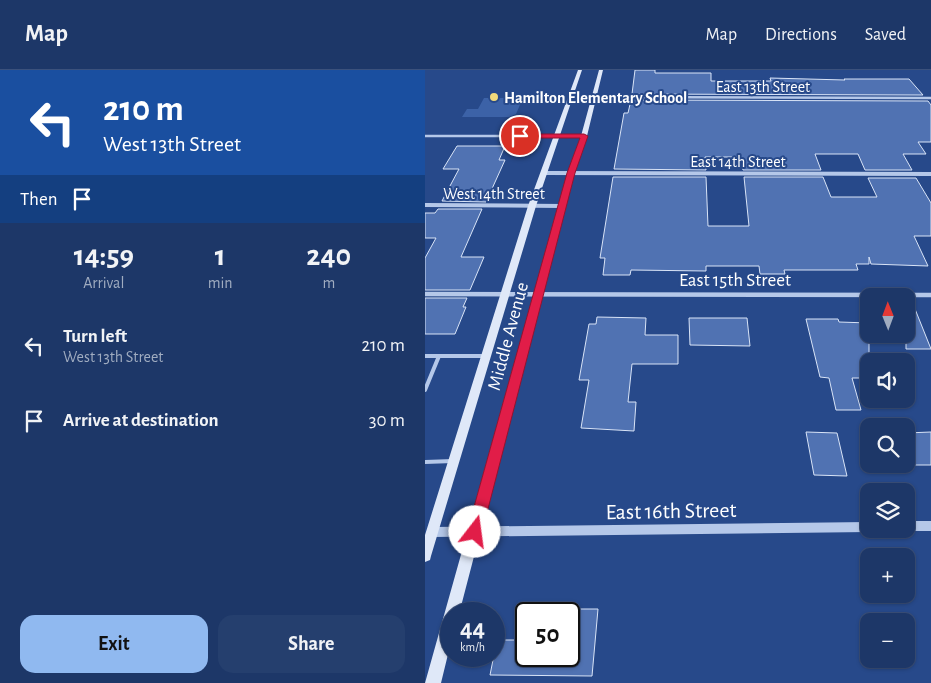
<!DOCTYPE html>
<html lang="en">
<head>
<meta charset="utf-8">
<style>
  :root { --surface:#1d3768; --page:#253f6e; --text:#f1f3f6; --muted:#a0acc0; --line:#3b517c; --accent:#90b9f0 }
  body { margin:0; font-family:"Alegreya Sans",sans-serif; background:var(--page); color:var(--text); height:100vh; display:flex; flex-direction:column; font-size:19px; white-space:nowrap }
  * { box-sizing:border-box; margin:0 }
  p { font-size:16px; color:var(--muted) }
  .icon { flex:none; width:28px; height:28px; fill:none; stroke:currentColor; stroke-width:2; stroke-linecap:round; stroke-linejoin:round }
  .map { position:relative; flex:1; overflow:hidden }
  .sheet { display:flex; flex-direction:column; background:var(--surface); width:425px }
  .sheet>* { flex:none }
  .guide { background:#1a4fa0; color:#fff; overflow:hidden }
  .needle { width:32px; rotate:359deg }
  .controls { position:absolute; left:435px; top:218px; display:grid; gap:10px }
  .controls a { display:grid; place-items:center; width:55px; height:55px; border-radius:10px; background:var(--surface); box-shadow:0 1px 4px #0004,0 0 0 1px var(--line); font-size:25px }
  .speed { position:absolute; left:15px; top:532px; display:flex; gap:10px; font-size:25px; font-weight:700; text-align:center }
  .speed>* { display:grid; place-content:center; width:65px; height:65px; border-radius:50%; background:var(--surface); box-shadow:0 1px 4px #0004,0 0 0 1px var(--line); line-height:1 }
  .speed small { font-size:12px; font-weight:400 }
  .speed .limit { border:2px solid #111; border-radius:8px; background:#fff; color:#111 }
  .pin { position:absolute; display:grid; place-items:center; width:42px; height:42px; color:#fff; margin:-21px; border:2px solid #fff; border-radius:50%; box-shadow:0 1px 5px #0007 }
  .me { position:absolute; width:55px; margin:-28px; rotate:15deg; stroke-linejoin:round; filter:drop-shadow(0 0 4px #0008) }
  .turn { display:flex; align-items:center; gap:18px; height:105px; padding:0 20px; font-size:22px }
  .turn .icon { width:65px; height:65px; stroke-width:2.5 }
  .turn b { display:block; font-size:35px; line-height:42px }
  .then { display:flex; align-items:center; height:48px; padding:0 20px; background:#0003; gap:10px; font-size:19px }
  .eta { display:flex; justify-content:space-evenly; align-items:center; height:85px; text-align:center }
  .eta b { font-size:30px; font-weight:600; line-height:35px }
  .primary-button { display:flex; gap:10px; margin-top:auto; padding:10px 20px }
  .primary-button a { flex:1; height:58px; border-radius:15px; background:var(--accent); color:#111; font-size:20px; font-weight:600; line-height:58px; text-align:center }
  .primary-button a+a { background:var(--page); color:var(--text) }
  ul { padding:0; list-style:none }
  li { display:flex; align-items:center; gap:15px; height:75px; padding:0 20px }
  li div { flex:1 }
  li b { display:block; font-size:19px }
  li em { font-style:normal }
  header { display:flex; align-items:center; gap:30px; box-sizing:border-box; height:70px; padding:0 25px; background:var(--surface); border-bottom:1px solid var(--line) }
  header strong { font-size:24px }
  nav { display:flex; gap:28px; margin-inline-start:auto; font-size:18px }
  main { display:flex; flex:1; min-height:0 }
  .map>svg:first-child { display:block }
  .green { fill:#3c62a7 }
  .building { fill:#5072b2; stroke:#d9e4f7 }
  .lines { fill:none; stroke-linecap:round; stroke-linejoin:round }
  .service { stroke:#b5c8e9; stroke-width:4 }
  .minor-far2 { stroke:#b5c8e9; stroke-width:2.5 }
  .minor-far1 { stroke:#b5c8e9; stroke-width:4 }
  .minor { stroke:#b5c8e9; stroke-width:4.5 }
  .tertiary { fill:#b5c8e9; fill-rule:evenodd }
  .secondary { fill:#dfe8f8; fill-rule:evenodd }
  .route { fill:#e11d48; stroke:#92132f }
  .poi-dot { fill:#f2da7b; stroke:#27498a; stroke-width:2 }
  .labels { text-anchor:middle; stroke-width:4; stroke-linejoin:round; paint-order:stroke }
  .far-street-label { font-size:16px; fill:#fff; stroke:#27498a }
  .far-poi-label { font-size:16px; font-weight:bold; fill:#fff; stroke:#27498a; text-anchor:start }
  .street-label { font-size:19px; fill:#fff; stroke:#27498a }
  .near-street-label { font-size:22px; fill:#fff; stroke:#27498a }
</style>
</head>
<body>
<header>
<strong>Map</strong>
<nav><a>Map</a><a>Directions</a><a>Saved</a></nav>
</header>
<main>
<section class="sheet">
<div class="guide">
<div class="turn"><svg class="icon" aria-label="left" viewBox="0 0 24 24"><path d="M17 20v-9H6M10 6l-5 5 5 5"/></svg><div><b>210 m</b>West 13th Street</div></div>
<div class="then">Then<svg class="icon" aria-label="arrive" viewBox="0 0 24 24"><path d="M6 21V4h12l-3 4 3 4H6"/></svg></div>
</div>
<div class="eta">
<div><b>14:59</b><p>Arrival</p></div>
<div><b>1</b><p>min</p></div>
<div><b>240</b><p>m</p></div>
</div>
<ul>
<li><svg class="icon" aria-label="left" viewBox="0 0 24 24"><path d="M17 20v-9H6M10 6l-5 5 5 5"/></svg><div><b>Turn left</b><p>West 13th Street</p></div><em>210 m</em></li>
<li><svg class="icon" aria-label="arrive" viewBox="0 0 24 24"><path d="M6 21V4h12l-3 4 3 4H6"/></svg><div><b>Arrive at destination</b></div><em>30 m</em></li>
</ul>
<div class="primary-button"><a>Exit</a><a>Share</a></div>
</section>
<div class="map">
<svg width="506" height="613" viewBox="0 0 506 613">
  <rect width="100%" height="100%" fill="#27498a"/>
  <polygon class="green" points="59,28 91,28 97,30 91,44 84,47 37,47 42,39 53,39"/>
  <g class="building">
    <polygon points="210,0 230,0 230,3 286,3 286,11 346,11 345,8 420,10 419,9 484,9 498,25 207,24"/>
    <polygon points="206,30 503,31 506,35 506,72 493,72 501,84 478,84 487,100 440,100 433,84 390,84 396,100 318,100 315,87 280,87 281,100 189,99 199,43 203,43"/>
    <polygon points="32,76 80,76 74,90 80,90 61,132 17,131 34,99 18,99"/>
    <polygon points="188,107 281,107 283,156 324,156 319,107 398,107 406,127 452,127 443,108 491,108 506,133 506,166 489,166 503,196 446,194 444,187 444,194 431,194 433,200 359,200 360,204 335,204 334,196 281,196 281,201 206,200 205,205 178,205 180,188 175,188"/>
    <polygon points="13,139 57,139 36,187 59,187 45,220 0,220 0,188 11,168 0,168 0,143 10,143"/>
    <polygon points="0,228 42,228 38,237 41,237 30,264 0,264"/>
    <polygon points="481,229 486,229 506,279 481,279"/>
    <polygon points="172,247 221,248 220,265 253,265 253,294 207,294 203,332 211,332 209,361 156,358 164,310 154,310 164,254 171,254"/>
    <polygon points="264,248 322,248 325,276 265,275"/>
    <polygon points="381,249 413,249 414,252 444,253 444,308 427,308 436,340 411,340 404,308 395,307"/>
    <polygon points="381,362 412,363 422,406 389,405"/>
    <polygon points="506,362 506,395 489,395 481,374 481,363"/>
    <polygon points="144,539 173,539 167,606 65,605 72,570 101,570 101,586 144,586"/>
  </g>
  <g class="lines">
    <g class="service">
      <polyline points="0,286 59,286"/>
      <polyline points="0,320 14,286"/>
      <polyline points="0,392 28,391"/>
    </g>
    <g class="minor-far2">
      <polyline points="169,27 506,28"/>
      <polyline points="0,66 159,66"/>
    </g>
    <g class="minor-far1">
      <polyline points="119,103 506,104"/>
      <polyline points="0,135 137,136"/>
    </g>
    <polyline class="minor" points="0,224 506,225"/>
    <g class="tertiary">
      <polygon points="481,451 506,451 506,461 481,461 477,459 481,459"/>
      <polygon points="444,452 444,459 449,459 444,462 8,467 4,465 3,462 4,459 8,457"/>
    </g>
    <g class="secondary">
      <polygon points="153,0 157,0 111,136 6,486 5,490 0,492 0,465 103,136"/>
      <polygon points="174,0 178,0 162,66 149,103 34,544 26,544 26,572 16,613 0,613 143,103 156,66"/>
    </g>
  </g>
  <polygon class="route" points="95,64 159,64 163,66 150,103 57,462 55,467 50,469 44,467 42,462 142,103 155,68 92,68 92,65"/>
  <circle class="poi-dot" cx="69" cy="27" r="5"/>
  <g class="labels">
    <g class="far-street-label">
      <text x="338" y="22">East 13th Street</text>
      <text x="313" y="97">East 14th Street</text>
      <text x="69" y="129">West 14th Street</text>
    </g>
    <g class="far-poi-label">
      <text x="79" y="33">Hamilton Elementary School</text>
    </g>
    <g class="street-label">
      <text x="310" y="216">East 15th Street</text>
      <text transform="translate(82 266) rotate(-75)" y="7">Middle Avenue</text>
    </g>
    <g class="near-street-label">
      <text transform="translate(246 440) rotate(-1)" y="8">East 16th Street</text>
    </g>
  </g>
</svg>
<div class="controls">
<a><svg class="needle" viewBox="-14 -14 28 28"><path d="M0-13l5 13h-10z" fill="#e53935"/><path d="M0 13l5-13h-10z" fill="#a0acc0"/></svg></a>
<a><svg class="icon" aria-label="sound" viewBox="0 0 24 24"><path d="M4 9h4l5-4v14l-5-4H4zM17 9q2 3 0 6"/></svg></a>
<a><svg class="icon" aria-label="search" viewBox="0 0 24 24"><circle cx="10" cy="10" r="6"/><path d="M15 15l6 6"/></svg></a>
<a><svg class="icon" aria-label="layers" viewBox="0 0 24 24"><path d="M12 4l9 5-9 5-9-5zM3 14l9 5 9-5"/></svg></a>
<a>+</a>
<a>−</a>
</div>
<div class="speed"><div>44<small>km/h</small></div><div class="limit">50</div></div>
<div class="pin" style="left:95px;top:66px;background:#d93025"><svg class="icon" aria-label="arrive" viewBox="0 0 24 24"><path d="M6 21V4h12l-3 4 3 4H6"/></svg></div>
<svg class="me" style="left:50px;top:462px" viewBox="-20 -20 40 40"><circle r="19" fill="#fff"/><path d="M0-13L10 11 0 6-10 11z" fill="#e11d48"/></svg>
</div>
</main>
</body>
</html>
